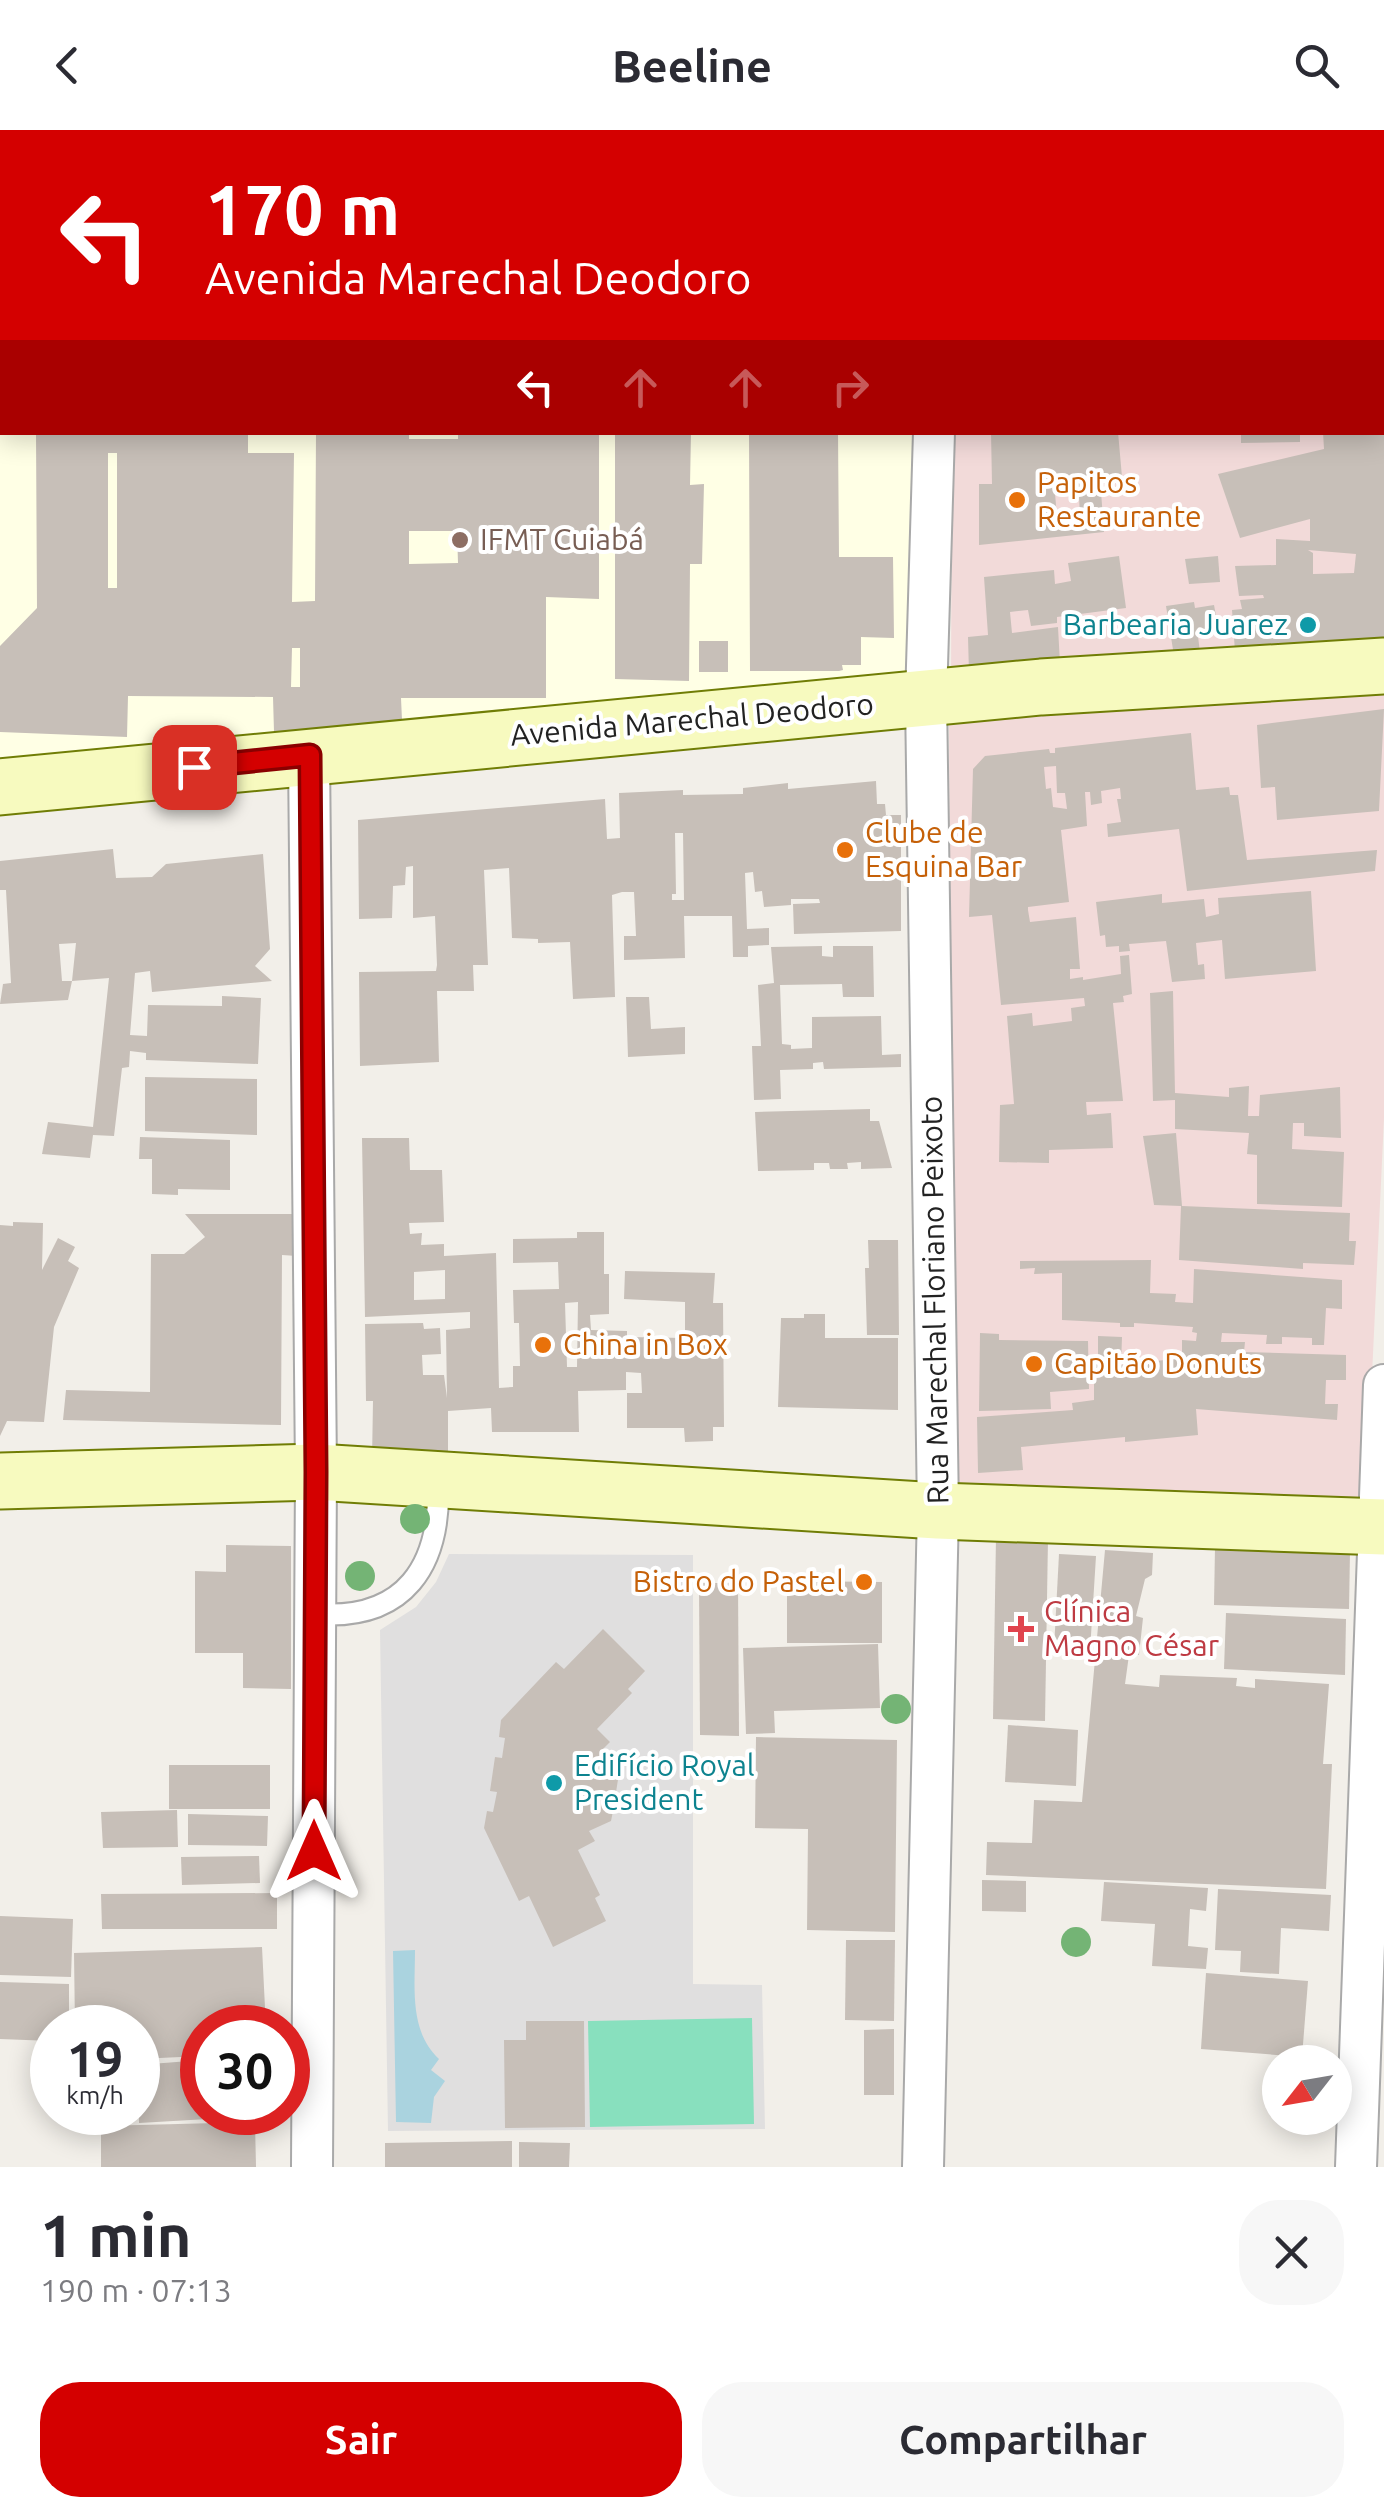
<!DOCTYPE html>
<html lang="pt">
<head>
<meta charset="utf-8">
<style>
  :root { --surface:#fff; --page:#f7f7f7; --text:#2b2b33; --muted:#7c7c81; --accent:#d40000 }
  body { margin:0; font-family:Ubuntu,sans-serif; background:var(--page); color:var(--text); height:100vh; display:flex; flex-direction:column; font-size:38px; white-space:nowrap }
  * { box-sizing:border-box; margin:0 }
  p { font-size:32px; color:var(--muted) }
  .icon { flex:none; width:55px; height:55px; fill:none; stroke:currentColor; stroke-width:2; stroke-linecap:round; stroke-linejoin:round }
  .map { position:relative; height:2037px; overflow:hidden }
  .panel { display:flex; flex-direction:column; background:var(--surface); flex:1 }
  .panel>* { flex:none }
  .banner { position:absolute; left:0px; top:0px; width:1385px; height:305px; box-shadow:0 5px 25px #0003; background:#d40000; color:#fff; overflow:hidden }
  .needle { width:65px; rotate:239deg }
  .fabs { position:absolute; left:1262px; top:1915px; display:grid; gap:20px }
  .fabs a { display:grid; place-items:center; width:90px; height:90px; border-radius:50%; background:var(--surface); box-shadow:0 5px 25px #0003; font-size:50px }
  .speed { position:absolute; left:30px; top:1875px; display:flex; gap:20px; font-size:50px; font-weight:700; text-align:center }
  .speed>* { display:grid; place-content:center; width:130px; height:130px; border-radius:50%; background:var(--surface); box-shadow:0 5px 25px #0003; line-height:1 }
  .speed small { font-size:25px; font-weight:400 }
  .speed .limit { border:15px solid #d22; background:#fff; color:#111 }
  .pin { position:absolute; display:grid; place-items:center; width:85px; height:85px; color:#fff; margin:-42px; border-radius:20px; box-shadow:0 5px 15px #0006 }
  .me { position:absolute; width:110px; margin:-55px; rotate:0deg; stroke-linejoin:round; filter:drop-shadow(0 0 8px #0008) }
  .turn { display:flex; align-items:center; gap:35px; height:210px; padding:0 40px; font-size:45px }
  .turn .icon { width:130px; height:130px; stroke-width:2.5 }
  .turn b { display:block; font-size:70px; line-height:85px }
  .lanes { display:flex; align-items:center; height:95px; padding:0 40px; background:#0003; justify-content:center; gap:50px; direction:ltr }
  .lanes .off { opacity:.35 }
  .round { display:grid; place-items:center; flex:none; width:105px; height:105px; border-radius:40px; background:var(--page) }
  .overview { display:flex; align-items:center; justify-content:space-between; height:170px; padding:0 40px }
  h1 { font-size:60px; font-weight:700; line-height:75px }
  .primary-button { display:flex; gap:20px; margin-top:auto; padding:20px 40px }
  .primary-button a { flex:1; height:115px; border-radius:40px; background:var(--accent); color:#fff; font-size:40px; font-weight:700; line-height:115px; text-align:center }
  .primary-button a+a { background:var(--page); color:var(--text) }
  header { display:flex; justify-content:space-between; align-items:center; height:130px; padding:0 40px; background:var(--surface); font-size:45px; font-weight:700 }
  .map>svg:first-child { display:block }
  .residential { fill:#e0dfdf }
  .commercial { fill:#f2dad9 }
  .education { fill:#ffffe5 }
  .pitch { fill:#88e0be }
  .water { fill:#aad3df }
  .building { fill:#c7bfb8; fill-rule:evenodd }
  .lines { fill:none; stroke-linecap:round; stroke-linejoin:round }
  .service-casing { stroke:#a9a9a9; stroke-width:24 }
  .minor-casing { stroke:#a9a9a9; stroke-width:44 }
  .secondary-casing { stroke:#707d05; stroke-width:59 }
  .service { stroke:#fff; stroke-width:20 }
  .minor { stroke:#fff; stroke-width:40 }
  .secondary { stroke:#f7fabf; stroke-width:55 }
  .tree { fill:#74b475 }
  .route-casing { stroke:#8a0000; stroke-width:25 }
  .route { stroke:#d40000; stroke-width:18 }
  .food-dot { fill:#e8710a; stroke:#fff; stroke-width:4 }
  .education-dot { fill:#8d6e63; stroke:#fff; stroke-width:4 }
  .culture-dot { fill:#0f9aa8; stroke:#fff; stroke-width:4 }
  .health-dot { fill:#e0444e; stroke:#fff; stroke-width:4 }
  .labels { text-anchor:middle; stroke-width:8; stroke-linejoin:round; paint-order:stroke }
  .food-label { font-size:30px; fill:#c56008; stroke:#fff; text-anchor:start }
  .education-label { font-size:30px; fill:#785e54; stroke:#fff; text-anchor:start }
  .culture-label { font-size:30px; fill:#0d838f; stroke:#fff; text-anchor:end }
  .street-label { font-size:30px; fill:#222; stroke:#fff }
  .health-label { font-size:30px; fill:#be3a42; stroke:#fff; text-anchor:start }
</style>
</head>
<body>
<header><svg class="icon" aria-label="back" viewBox="0 0 24 24"><path d="M15 5l-7 7 7 7"/></svg>Beeline<svg class="icon" aria-label="search" viewBox="0 0 24 24"><circle cx="10" cy="10" r="6"/><path d="M15 15l6 6"/></svg></header>
<div class="map">
<svg width="1384" height="2037" viewBox="0 0 1384 2037">
  <rect width="100%" height="100%" fill="#f2efe9"/>
  <polygon class="residential" points="449,1424 693,1425 693,1854 762,1855 765,1999 388,2001 380,1500 416,1477 436,1452"/>
  <g class="commercial">
    <polygon points="954,0 1384,0 1384,515 951,554 952,303 1382,302 1382,2"/>
    <polygon points="1384,550 1384,988 1366,1374 953,1361 949,589"/>
  </g>
  <polygon class="education" points="0,0 905,0 905,2 2,2 2,302 916,303 923,518 904,552 0,632"/>
  <polygon class="pitch" points="752,1888 754,1994 590,1997 588,1891"/>
  <path class="water" d="M 415,1820 C 415,1858 409,1901 439,1929 L 431,1940 L 445,1951 L 434,1967 L 431,1993 L 396,1992 L 393,1821 Z"/>
  <g class="building">
    <path d="M 36,302 L 248,302 L 248,323 L 294,323 L 292,472 L 315,471 L 316,302 L 409,302 L 409,309 L 458,309 L 458,302 L 599,302 L 599,469 L 546,467 L 546,568 L 401,568 L 402,590 L 274,602 L 273,567 L 128,566 L 127,607 L 0,602 L 0,516 L 37,478 ZM 108,323 L 117,323 L 117,458 L 108,458 ZM 409,401 L 457,401 L 458,433 L 409,434 ZM 292,518 L 300,518 L 300,557 L 291,557 Z"/>
    <polygon points="615,302 691,302 690,355 704,354 702,434 690,434 689,551 615,549"/>
    <polygon points="749,302 838,302 839,427 893,427 894,508 861,507 861,535 842,535 843,540 839,541 750,541"/>
    <path d="M 991,302 L 1118,302 L 1122,347 L 1100,348 L 1104,402 L 979,415 L 979,354 L 992,354 ZM 1078,349 L 1080,385 L 1057,387 L 1054,351 Z"/>
    <polygon points="1241,302 1300,302 1300,312 1241,313"/>
    <path d="M 1323,302 L 1384,302 L 1384,509 L 1236,535 L 1232,480 L 1242,479 L 1240,470 L 1264,468 L 1263,465 L 1239,466 L 1235,436 L 1276,435 L 1276,409 L 1310,411 L 1310,389 L 1240,408 L 1218,344 L 1324,319 ZM 1308,420 L 1356,424 L 1354,443 L 1313,444 L 1313,423 Z"/>
    <polygon points="1119,426 1126,478 1057,487 1057,493 1031,496 1028,480 1010,482 1012,503 1058,497 1060,534 969,543 968,507 988,505 984,447 1054,440 1055,454 1071,451 1068,433"/>
    <polygon points="1218,426 1220,452 1189,454 1185,429"/>
    <polygon points="1194,472 1195,478 1214,475 1219,502 1198,506 1201,531 1175,532 1166,476"/>
    <rect x="699" y="511" width="29" height="31"/>
    <polygon points="1384,579 1379,681 1277,690 1275,657 1261,658 1257,595"/>
    <path d="M 1191,603 L 1196,660 L 1229,657 L 1230,665 L 1238,665 L 1247,730 L 1377,720 L 1375,741 L 1187,761 L 1179,699 L 1108,707 L 1107,694 L 1121,692 L 1117,669 L 1121,669 L 1120,658 L 1101,661 L 1102,673 L 1091,675 L 1090,662 L 1085,662 L 1087,696 L 1061,700 L 1069,772 L 1028,777 L 1028,780 L 1030,792 L 1076,787 L 1080,839 L 1070,839 L 1070,849 L 1083,847 L 1083,850 L 1121,844 L 1120,826 L 1129,825 L 1132,864 L 1123,866 L 1124,872 L 1113,873 L 1123,971 L 1086,972 L 1087,985 L 1111,983 L 1113,1018 L 1049,1020 L 1049,1033 L 999,1032 L 1000,975 L 1014,974 L 1007,886 L 1032,883 L 1033,896 L 1072,891 L 1071,878 L 1085,876 L 1084,868 L 1001,875 L 992,785 L 969,787 L 973,639 L 985,626 L 1049,619 L 1050,623 L 1055,623 L 1055,618 ZM 1056,636 L 1057,663 L 1065,663 L 1067,679 L 1053,677 L 1051,658 L 1046,659 L 1044,637 Z"/>
    <path d="M 876,651 L 877,674 L 885,674 L 886,685 L 901,685 L 901,801 L 794,804 L 793,774 L 820,773 L 819,769 L 791,769 L 791,775 L 764,777 L 762,761 L 755,762 L 753,742 L 745,743 L 747,799 L 769,798 L 769,815 L 748,816 L 748,827 L 733,827 L 732,786 L 684,786 L 685,828 L 624,830 L 624,806 L 636,806 L 634,762 L 622,762 L 612,765 L 615,867 L 573,869 L 570,812 L 538,813 L 538,809 L 512,808 L 509,738 L 484,740 L 488,835 L 473,835 L 474,861 L 437,861 L 439,932 L 360,936 L 359,842 L 436,841 L 437,835 L 435,786 L 413,788 L 413,736 L 406,737 L 405,755 L 393,756 L 392,788 L 359,789 L 358,690 L 605,669 L 607,709 L 620,708 L 619,663 L 683,660 L 683,665 L 743,664 L 743,658 L 788,653 L 788,659 ZM 675,703 L 683,703 L 684,770 L 672,770 L 672,764 L 676,764 Z"/>
    <path d="M 113,719 L 116,748 L 152,747 L 166,734 L 263,724 L 270,819 L 255,836 L 272,851 L 152,862 L 150,841 L 135,843 L 130,905 L 147,906 L 148,875 L 222,876 L 222,866 L 261,868 L 258,934 L 146,930 L 146,923 L 130,921 L 129,937 L 122,938 L 114,1006 L 93,1005 L 90,1028 L 42,1024 L 48,992 L 93,997 L 109,848 L 72,851 L 68,870 L 0,874 L 3,854 L 11,853 L 6,760 L 0,760 L 0,731 ZM 76,813 L 72,851 L 62,851 L 59,814 Z"/>
    <polygon points="1311,761 1316,841 1225,849 1222,810 1196,813 1198,835 1204,834 1205,849 1172,852 1166,811 1129,814 1130,821 1119,822 1119,816 1106,817 1105,805 1100,806 1096,772 1162,764 1162,773 1204,769 1206,787 1219,784 1218,768"/>
    <polygon points="822,816 822,826 833,827 833,816 873,816 874,867 843,867 842,854 780,855 782,914 791,915 791,919 812,918 812,887 881,886 882,925 901,924 901,937 824,939 823,932 813,933 813,939 780,940 781,969 754,970 752,916 761,916 758,855 774,853 771,817"/>
    <polygon points="1173,861 1175,963 1229,967 1229,958 1249,956 1248,986 1259,986 1260,965 1340,957 1341,1008 1304,1006 1304,993 1293,993 1292,1019 1344,1022 1342,1077 1257,1074 1257,1025 1247,1024 1249,1003 1175,999 1175,970 1153,971 1150,863"/>
    <polygon points="626,867 649,867 651,899 685,897 685,924 628,927"/>
    <polygon points="145,947 257,949 257,1005 145,1001"/>
    <polygon points="870,979 870,991 879,991 892,1038 861,1039 861,1032 847,1033 848,1039 830,1039 829,1033 814,1033 814,1040 758,1041 755,982"/>
    <polygon points="1176,1003 1182,1076 1350,1083 1349,1111 1356,1111 1354,1135 1303,1133 1303,1139 1179,1130 1181,1076 1154,1075 1143,1006"/>
    <polygon points="140,1007 230,1010 230,1060 178,1059 178,1065 152,1064 152,1029 139,1029"/>
    <path d="M 362,1008 L 409,1008 L 410,1040 L 442,1040 L 444,1092 L 409,1093 L 410,1104 L 422,1103 L 421,1115 L 444,1114 L 444,1126 L 496,1123 L 499,1258 L 513,1257 L 513,1236 L 520,1236 L 519,1193 L 514,1193 L 513,1160 L 559,1159 L 558,1132 L 513,1133 L 513,1109 L 577,1108 L 577,1102 L 604,1102 L 604,1144 L 609,1144 L 609,1184 L 590,1185 L 591,1200 L 627,1201 L 627,1207 L 685,1208 L 685,1172 L 624,1169 L 625,1141 L 715,1143 L 713,1173 L 723,1173 L 724,1297 L 713,1297 L 713,1311 L 685,1312 L 684,1298 L 627,1298 L 627,1263 L 642,1263 L 641,1243 L 626,1242 L 626,1260 L 578,1261 L 579,1302 L 492,1302 L 491,1278 L 448,1281 L 448,1329 L 372,1330 L 373,1271 L 366,1271 L 365,1194 L 423,1193 L 424,1199 L 440,1198 L 441,1224 L 422,1225 L 423,1245 L 444,1245 L 447,1268 L 446,1200 L 470,1198 L 470,1182 L 365,1187 ZM 445,1140 L 445,1169 L 414,1170 L 414,1142 ZM 578,1172 L 577,1237 L 567,1237 L 565,1173 Z"/>
    <polygon points="185,1084 297,1084 297,1126 282,1125 281,1295 63,1290 66,1260 150,1262 151,1124 184,1124 205,1107"/>
    <polygon points="13,1092 43,1093 42,1140 58,1108 75,1117 68,1131 79,1138 54,1197 44,1292 7,1291 0,1306 0,1095 13,1096"/>
    <polygon points="868,1110 898,1110 899,1205 867,1205 865,1138 869,1138"/>
    <polygon points="1151,1130 1150,1163 1176,1164 1175,1172 1193,1173 1194,1139 1342,1150 1342,1179 1326,1178 1324,1215 1312,1215 1312,1208 1282,1207 1282,1214 1266,1214 1267,1205 1222,1203 1221,1212 1245,1212 1244,1222 1346,1225 1346,1250 1326,1250 1325,1274 1338,1274 1337,1290 1196,1279 1198,1305 1125,1312 1125,1307 1021,1317 1023,1340 978,1343 977,1287 1073,1280 1072,1273 1094,1270 1094,1228 1098,1227 1098,1206 1122,1207 1121,1235 1182,1228 1182,1210 1196,1211 1197,1203 1192,1202 1193,1197 1134,1193 1134,1197 1120,1197 1120,1193 1062,1190 1062,1143 1034,1144 1035,1138 1020,1139 1020,1131"/>
    <polygon points="804,1184 825,1184 825,1208 898,1208 898,1280 778,1277 781,1188 804,1188"/>
    <polygon points="980,1203 999,1204 999,1210 1088,1211 1089,1259 1050,1262 1051,1279 979,1281"/>
    <polygon points="996,1407 1048,1408 1045,1591 993,1589"/>
    <polygon points="226,1415 291,1416 291,1559 243,1558 243,1523 195,1523 195,1441 226,1442"/>
    <polygon points="1215,1417 1350,1421 1349,1479 1214,1475"/>
    <polygon points="1105,1420 1153,1423 1152,1445 1145,1449 1136,1486 1143,1488 1139,1525 1129,1525 1125,1554 1159,1557 1160,1545 1237,1548 1236,1556 1255,1558 1255,1549 1329,1554 1323,1634 1332,1634 1326,1759 986,1745 987,1712 1032,1713 1034,1670 1082,1672"/>
    <polygon points="1059,1424 1096,1426 1090,1521 1054,1519"/>
    <polygon points="787,1451 882,1452 882,1513 787,1513"/>
    <polygon points="699,1453 738,1453 739,1606 700,1605"/>
    <polygon points="1226,1483 1346,1489 1345,1545 1224,1539"/>
    <polygon points="603,1499 645,1541 628,1559 632,1563 597,1599 610,1612 602,1620 620,1637 613,1681 611,1691 589,1701 595,1711 578,1720 600,1765 595,1768 606,1791 553,1817 529,1766 519,1771 484,1698 487,1681 493,1682 497,1662 490,1661 495,1627 502,1628 505,1608 499,1607 501,1590 556,1532 564,1539"/>
    <polygon points="878,1514 880,1578 774,1581 775,1603 746,1604 743,1518"/>
    <polygon points="1008,1595 1078,1600 1076,1656 1005,1652"/>
    <polygon points="756,1607 897,1610 895,1802 807,1800 808,1699 755,1698"/>
    <rect x="169" y="1635" width="101" height="44"/>
    <polygon points="177,1680 178,1717 103,1718 101,1682"/>
    <polygon points="188,1684 268,1686 267,1716 188,1715"/>
    <polygon points="259,1726 260,1753 182,1755 181,1727"/>
    <polygon points="982,1750 1026,1751 1026,1782 982,1781"/>
    <polygon points="1104,1752 1208,1758 1206,1781 1190,1779 1188,1816 1208,1818 1206,1839 1152,1836 1155,1794 1101,1791"/>
    <polygon points="1218,1759 1331,1765 1329,1801 1281,1798 1279,1844 1240,1842 1241,1821 1215,1820"/>
    <polygon points="277,1763 277,1799 102,1799 101,1764"/>
    <polygon points="0,1786 73,1789 71,1847 0,1845"/>
    <polygon points="846,1810 895,1810 894,1891 845,1890"/>
    <polygon points="262,1817 266,1898 202,1898 202,1926 138,1929 138,1898 75,1898 74,1823"/>
    <polygon points="1206,1843 1308,1851 1302,1927 1201,1919"/>
    <polygon points="0,1852 69,1854 69,1898 52,1898 52,1911 0,1909"/>
    <polygon points="526,1891 584,1891 585,1997 505,1998 504,1910 526,1910"/>
    <polygon points="894,1899 894,1965 864,1965 864,1900"/>
    <polygon points="202,1930 202,1982 242,1982 242,1987 139,1993 138,1935"/>
    <polygon points="255,1992 256,2037 101,2037 101,1996"/>
    <polygon points="512,2011 512,2037 385,2037 385,2013"/>
    <polygon points="519,2012 570,2013 569,2037 519,2037"/>
  </g>
  <g class="lines">
    <g class="service-casing">
      <g id="service">
        <polyline points="1382,80 1384,79"/>
        <path d="M 315,1484 C 405,1491 441,1436 438,1352"/>
      </g>
    </g>
    <g class="minor-casing">
      <g id="minor">
        <polyline points="933,2 933,0"/>
        <polyline points="309,625 316,1342 312,2037"/>
        <polyline points="923,2037 938,1381 926,569 934,302"/>
        <polyline points="1356,2037 1384,1255"/>
      </g>
    </g>
    <g class="secondary-casing">
      <g id="secondary">
        <polyline points="0,657 1041,557 1384,536"/>
        <polyline points="0,1351 316,1342 938,1381 1384,1397"/>
      </g>
    </g>
    <use href="#service" class="service"/>
    <use href="#minor" class="minor"/>
    <use href="#secondary" class="secondary"/>
  </g>
  <g class="tree">
    <circle cx="415" cy="1389" r="15"/>
    <circle cx="360" cy="1446" r="15"/>
    <circle cx="896" cy="1579" r="15"/>
    <circle cx="1076" cy="1812" r="15"/>
  </g>
  <g class="lines">
    <g class="route-casing">
      <polyline id="route" points="194,637 310,625 316,1342 314,1721"/>
    </g>
    <use href="#route" class="route"/>
  </g>
  <g class="food-dot">
    <circle cx="1017" cy="370" r="10"/>
    <circle cx="845" cy="720" r="10"/>
    <circle cx="543" cy="1215" r="10"/>
    <circle cx="1034" cy="1234" r="10"/>
    <circle cx="864" cy="1452" r="10"/>
  </g>
  <circle class="education-dot" cx="460" cy="410" r="10"/>
  <g class="culture-dot">
    <circle cx="1308" cy="495" r="10"/>
    <circle cx="554" cy="1653" r="10"/>
  </g>
  <path class="health-dot" d="M1016 1484h10v10h10v10h-10v10h-10v-10h-10v-10h10z"/>
  <g class="labels">
    <g class="food-label">
      <text x="1037" y="363">Papitos<tspan x="1037" dy="34">Restaurante</tspan></text>
      <text x="865" y="713">Clube de<tspan x="865" dy="34">Esquina Bar</tspan></text>
      <text x="563" y="1225">China in Box</text>
      <text x="1054" y="1244">Capitão Donuts</text>
      <text x="844" y="1462" text-anchor="end">Bistro do Pastel</text>
    </g>
    <g class="education-label">
      <text x="480" y="420">IFMT Cuiabá</text>
    </g>
    <g class="culture-label">
      <text x="1288" y="505">Barbearia Juarez</text>
      <text x="574" y="1646" text-anchor="start">Edifício Royal<tspan x="574" dy="34">President</tspan></text>
    </g>
    <g class="street-label">
      <text transform="translate(692 590) rotate(-5)" y="10">Avenida Marechal Deodoro</text>
      <text transform="translate(935 1170) rotate(-91)" y="10">Rua Marechal Floriano Peixoto</text>
    </g>
    <g class="health-label">
      <text x="1044" y="1492">Clínica<tspan x="1044" dy="34">Magno César</tspan></text>
    </g>
  </g>
</svg>
<div class="fabs">
<a><svg class="needle" viewBox="-14 -14 28 28"><path d="M0-13l5 13h-10z" fill="#e53935"/><path d="M0 13l5-13h-10z" fill="#7c7c81"/></svg></a>
</div>
<div class="speed"><div>19<small>km/h</small></div><div class="limit">30</div></div>
<div class="pin" style="left:194px;top:637px;background:#d93025"><svg class="icon" aria-label="arrive" viewBox="0 0 24 24"><path d="M6 21V4h12l-3 4 3 4H6"/></svg></div>
<svg class="me" style="left:314px;top:1721px" viewBox="-20 -20 40 40"><path d="M0-17L14 15 0 8-14 15z" fill="#d40000" stroke="#fff" stroke-width="4"/></svg>
<div class="banner">
<div class="turn"><svg class="icon" aria-label="left" viewBox="0 0 24 24"><path d="M17 20v-9H6M10 6l-5 5 5 5"/></svg><div><b>170 m</b>Avenida Marechal Deodoro</div></div>
<div class="lanes"><svg class="icon" aria-label="left" viewBox="0 0 24 24"><path d="M17 20v-9H6M10 6l-5 5 5 5"/></svg><svg class="icon off" aria-label="ahead" viewBox="0 0 24 24"><path d="M12 20V5M6 11l6-6 6 6"/></svg><svg class="icon off" aria-label="ahead" viewBox="0 0 24 24"><path d="M12 20V5M6 11l6-6 6 6"/></svg><svg class="icon off" aria-label="right" viewBox="0 0 24 24"><path d="M7 20v-9h11M14 6l5 5-5 5"/></svg></div>
</div>
</div>
<section class="panel">
<div class="overview"><div><h1>1 min</h1><p>190 m · 07:13</p></div><a class="round"><svg class="icon" aria-label="close" viewBox="0 0 24 24"><path d="M6 6l12 12M18 6L6 18"/></svg></a></div>
<div class="primary-button"><a>Sair</a><a>Compartilhar</a></div>
</section>
</body>
</html>
